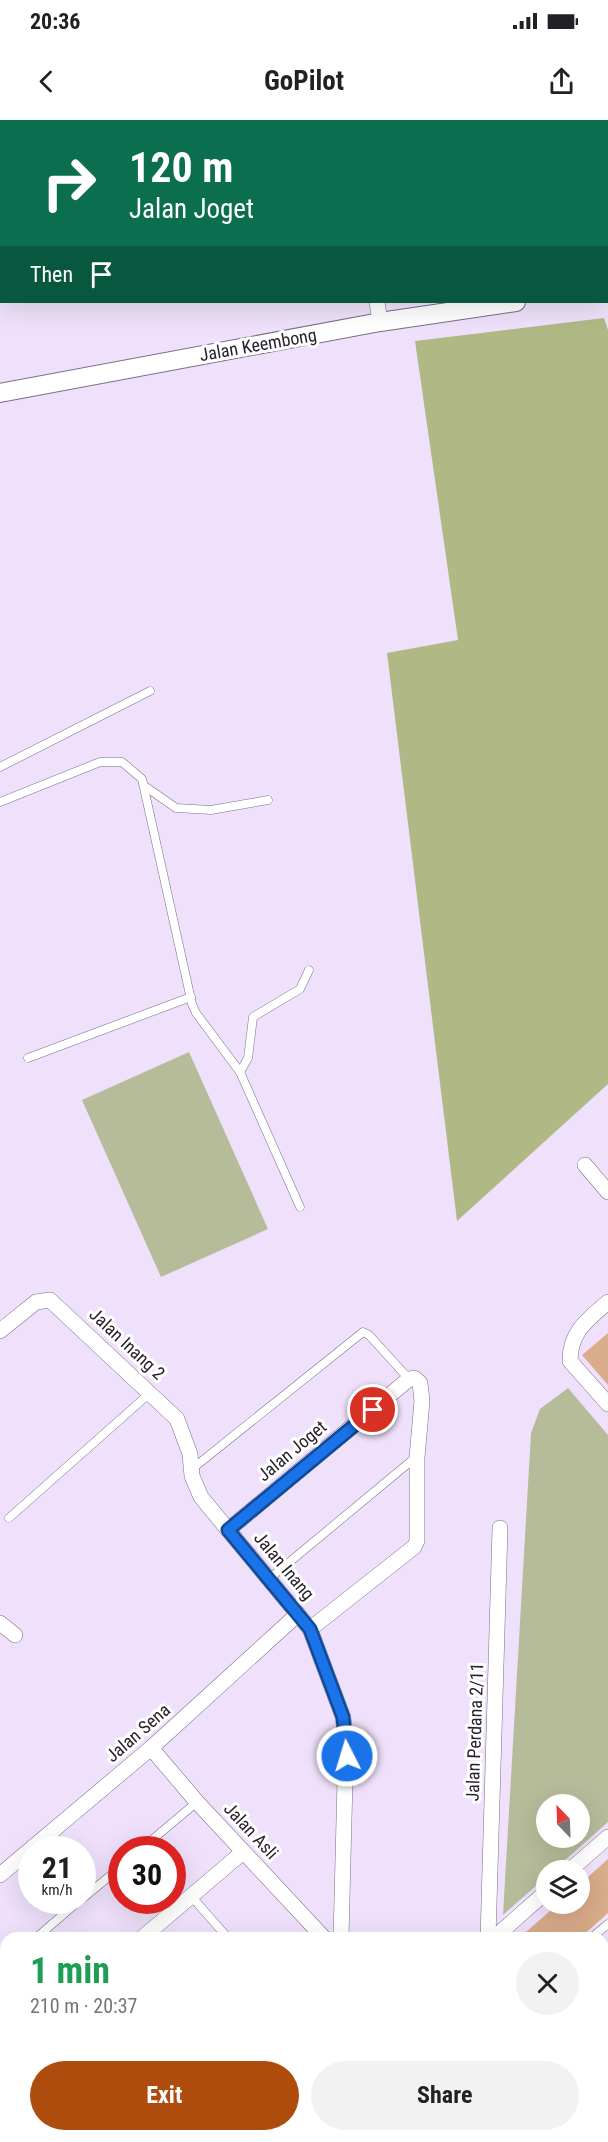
<!DOCTYPE html>
<html lang="en">
<head>
<meta charset="utf-8">
<style>
  :root { --surface:#fff; --page:#f2f2f2; --text:#202124; --muted:#757577; --accent:#ae4c0d }
  body { margin:0; font-family:"Roboto Condensed",sans-serif; background:var(--page); color:var(--text); height:100vh; display:flex; flex-direction:column; font-size:22px; white-space:nowrap }
  * { box-sizing:border-box; margin:0 }
  p { font-size:20px; color:var(--muted) }
  .icon { flex:none; width:33px; height:33px; fill:none; stroke:currentColor; stroke-width:2; stroke-linecap:round; stroke-linejoin:round }
  .map { position:relative; flex:1; overflow:hidden }
  .sheet { position:absolute; left:0px; top:1812px; width:609px; height:210px; display:flex; flex-direction:column; background:var(--surface); border-radius:18px 18px 0 0; box-shadow:0 6px 24px #0002 }
  .sheet>* { flex:none }
  .guide { position:absolute; left:0px; top:0px; width:609px; height:183px; box-shadow:0 6px 24px #0002; background:#0b6e4f; color:#fff; overflow:hidden }
  .needle { width:39px; rotate:337deg }
  .buttons { position:absolute; left:536px; top:1674px; display:grid; gap:12px }
  .buttons a { display:grid; place-items:center; width:54px; height:54px; border-radius:50%; background:var(--surface); box-shadow:0 6px 24px #0002; font-size:30px }
  .speed { position:absolute; left:18px; top:1716px; display:flex; gap:12px; font-size:30px; font-weight:700; text-align:center }
  .speed>* { display:grid; place-content:center; width:78px; height:78px; border-radius:50%; background:var(--surface); box-shadow:0 6px 24px #0002; line-height:1 }
  .speed small { font-size:15px; font-weight:400 }
  .speed .limit { border:9px solid #d22; background:#fff; color:#111 }
  .pin { position:absolute; display:grid; place-items:center; width:51px; height:51px; color:#fff; margin:-26px; border:3px solid #fff; border-radius:50%; box-shadow:0 2px 6px #0007 }
  .me { position:absolute; width:66px; margin:-33px; rotate:355deg; stroke-linejoin:round; filter:drop-shadow(0 0 4px #0008) }
  .turn { display:flex; align-items:center; gap:21px; height:126px; padding:0 30px; font-size:27px }
  .turn .icon { width:78px; height:78px; stroke-width:2.5 }
  .turn b { display:block; font-size:42px; line-height:51px }
  .then { display:flex; align-items:center; height:57px; padding:0 30px; background:#0003; gap:12px; font-size:22px }
  .round { display:grid; place-items:center; flex:none; width:63px; height:63px; border-radius:32px; background:var(--page) }
  .overview { display:flex; align-items:center; justify-content:space-between; height:102px; padding:0 30px }
  h1 { font-size:36px; font-weight:700; line-height:45px; color:#1e9e55 }
  .action { display:flex; gap:12px; margin-top:auto; padding:12px 30px }
  .action a { flex:1; height:69px; border-radius:36px; background:var(--accent); color:#fff; font-size:24px; font-weight:700; line-height:69px; text-align:center }
  .action a+a { background:var(--page); color:var(--text) }
  .status { display:flex; justify-content:space-between; align-items:center; height:42px; padding:0 30px; background:var(--surface); direction:ltr }
  .status svg { height:16px; fill:currentColor }
  header { display:flex; justify-content:space-between; align-items:center; height:78px; padding:0 30px; background:var(--surface); font-size:27px; font-weight:700 }
  .map>svg:first-child { display:block }
  .green { fill:#b6bc9a; fill-rule:evenodd }
  .forest { fill:#b0b986 }
  .building { fill:#d9ac8a }
  .lines { fill:none; stroke-linecap:round; stroke-linejoin:round }
  .service-casing { stroke:#7b6f86; stroke-width:9 }
  .minor-casing { stroke:#7b6f86; stroke-width:16 }
  .tertiary-casing { stroke:#7b6f86; stroke-width:20 }
  .service { stroke:#fff; stroke-width:8 }
  .minor { stroke:#fff; stroke-width:15 }
  .tertiary { stroke:#fff; stroke-width:18 }
  .route-casing { stroke:#114b97; stroke-width:15 }
  .route { stroke:#1a73e8; stroke-width:10 }
  .labels { text-anchor:middle; stroke-width:6; stroke-linejoin:round; paint-order:stroke }
  .street-label { font-size:18px; fill:#27212b; stroke:#fff }
</style>
</head>
<body>
<div class="status"><b>20:36</b><svg viewBox="0 0 49 12"><path d="M0 12V9h3v3zM5 12V6h3v6zM10 12V3h3v9zM15 12V0h3v12zM26 1h20v11H26zM47 4h2v5h-2z"/></svg></div>
<header><svg class="icon" aria-label="back" viewBox="0 0 24 24"><path d="M15 5l-7 7 7 7"/></svg>GoPilot<svg class="icon" aria-label="share" viewBox="0 0 24 24"><path d="M12 15V3M7 8l5-5 5 5M5 13v7h14v-7"/></svg></header>
<div class="map">
<svg width="608" height="2022" viewBox="0 0 608 2022">
  <rect width="100%" height="100%" fill="#efe1fb"/>
  <g class="green">
    <polygon points="189,932 268,1109 161,1157 82,980"/>
    <path d="M 568,1268 L 608,1315 L 608,1702 L 554,1750 L 546,1750 L 546,1757 L 503,1795 L 531,1313 L 540,1289 ZM 546,1684 L 579,1684 L 579,1718 L 546,1718 Z"/>
    <polygon points="0,1830 6,1836 6,2016 195,2016 201,2022 0,2022"/>
  </g>
  <polygon class="forest" points="604,198 608,210 608,964 457,1101 387,533 458,520 415,221"/>
  <g class="building">
    <polygon points="608,1213 608,1265 582,1235"/>
    <polygon points="608,1739 608,1793 580,1818 519,1818 558,1784 579,1784 579,1765"/>
  </g>
  <g class="lines">
    <g class="service-casing">
      <g id="service">
        <polyline points="0,647 150,571"/>
        <polyline points="146,667 176,688 211,690 268,680"/>
        <polyline points="0,682 100,642 122,642 142,659 192,884 196,893 240,952 300,1087"/>
        <polyline points="28,938 191,877"/>
        <polyline points="240,952 248,938 253,897 300,869 309,850"/>
        <polyline points="192,1349 363,1212 369,1215 409,1259"/>
        <polyline points="9,1398 150,1273"/>
        <polyline points="269,1459 416,1337"/>
        <polyline points="140,1730 197,1682"/>
        <polyline points="191,1776 228,1818"/>
        <polyline points="82,1779 122,1746"/>
        <polyline points="36,1818 80,1780"/>
        <polyline points="591,1818 608,1804"/>
        <polyline points="6,2022 10,2016"/>
      </g>
    </g>
    <g class="minor-casing">
      <g id="minor">
        <polyline points="337,0 338,2"/>
        <polyline points="523,0 524,2"/>
        <polyline points="0,146 2,146"/>
        <polyline points="377,182 380,202"/>
        <polyline points="585,1045 608,1072"/>
        <path d="M 608,1182 C 587,1200 570,1212 570,1241 L 608,1284"/>
        <polyline points="0,1211 36,1182 50,1180 177,1299 190,1334 192,1356 201,1377 310,1509 343,1597 346,1621 341,1818"/>
        <polyline points="228,1410 409,1259 414,1258 420,1263 422,1281 417,1337 417,1421 414,1427 310,1509"/>
        <polyline points="0,1503 15,1515"/>
        <polyline points="151,1628 197,1682 324,1818"/>
        <polyline points="570,1750 608,1717"/>
        <polyline points="0,1755 151,1628 298,1494"/>
        <polyline points="142,1818 243,1732"/>
        <polyline points="488,1818 500,1408"/>
        <polyline points="494,1818 546,1772"/>
        <polyline points="603,1917 608,1913"/>
        <polyline points="603,1971 608,1967"/>
        <polyline points="501,2016 501,2022"/>
        <polyline points="337,2022 337,2016"/>
        <polyline points="599,2022 608,2013"/>
      </g>
    </g>
    <g class="tertiary-casing">
      <polyline id="tertiary" points="0,273 380,202 516,182"/>
    </g>
    <use href="#service" class="service"/>
    <use href="#minor" class="minor"/>
    <use href="#tertiary" class="tertiary"/>
  </g>
  <g class="lines">
    <g class="route-casing">
      <polyline id="route" points="347,1636 343,1597 310,1509 228,1410 373,1290"/>
    </g>
    <use href="#route" class="route"/>
  </g>
  <g class="labels">
    <g class="street-label">
      <text transform="translate(258 225) rotate(-10)" y="6">Jalan Keembong</text>
      <text transform="translate(127 1224) rotate(43)" y="6">Jalan Inang 2</text>
      <text transform="translate(292 1331) rotate(-40)" y="6">Jalan Joget</text>
      <text transform="translate(284 1446) rotate(50)" y="6">Jalan Inang</text>
      <text transform="translate(475 1612) rotate(-88)" y="6">Jalan Perdana 2/11</text>
      <text transform="translate(138 1613) rotate(-41)" y="6">Jalan Sena</text>
      <text transform="translate(251 1711) rotate(47)" y="6">Jalan Asli</text>
    </g>
  </g>
</svg>
<div class="buttons">
<a><svg class="needle" viewBox="-14 -14 28 28"><path d="M0-13l5 13h-10z" fill="#e53935"/><path d="M0 13l5-13h-10z" fill="#757577"/></svg></a>
<a><svg class="icon" aria-label="layers" viewBox="0 0 24 24"><path d="M12 4l9 5-9 5-9-5zM3 14l9 5 9-5"/></svg></a>
</div>
<div class="speed"><div>21<small>km/h</small></div><div class="limit">30</div></div>
<div class="pin" style="left:373px;top:1290px;background:#d93025"><svg class="icon" aria-label="arrive" viewBox="0 0 24 24"><path d="M6 21V4h12l-3 4 3 4H6"/></svg></div>
<svg class="me" style="left:347px;top:1636px" viewBox="-20 -20 40 40"><circle r="17" fill="#1a73e8" stroke="#fff" stroke-width="3"/><path d="M0-11L8 9 0 5-8 9z" fill="#fff"/></svg>
<div class="guide">
<div class="turn"><svg class="icon" aria-label="right" viewBox="0 0 24 24"><path d="M7 20v-9h11M14 6l5 5-5 5"/></svg><div><b>120 m</b>Jalan Joget</div></div>
<div class="then">Then<svg class="icon" aria-label="arrive" viewBox="0 0 24 24"><path d="M6 21V4h12l-3 4 3 4H6"/></svg></div>
</div>
<section class="sheet">
<div class="overview"><div><h1>1 min</h1><p>210 m · 20:37</p></div><a class="round"><svg class="icon" aria-label="close" viewBox="0 0 24 24"><path d="M6 6l12 12M18 6L6 18"/></svg></a></div>
<div class="action"><a>Exit</a><a>Share</a></div>
</section>
</div>
</body>
</html>
